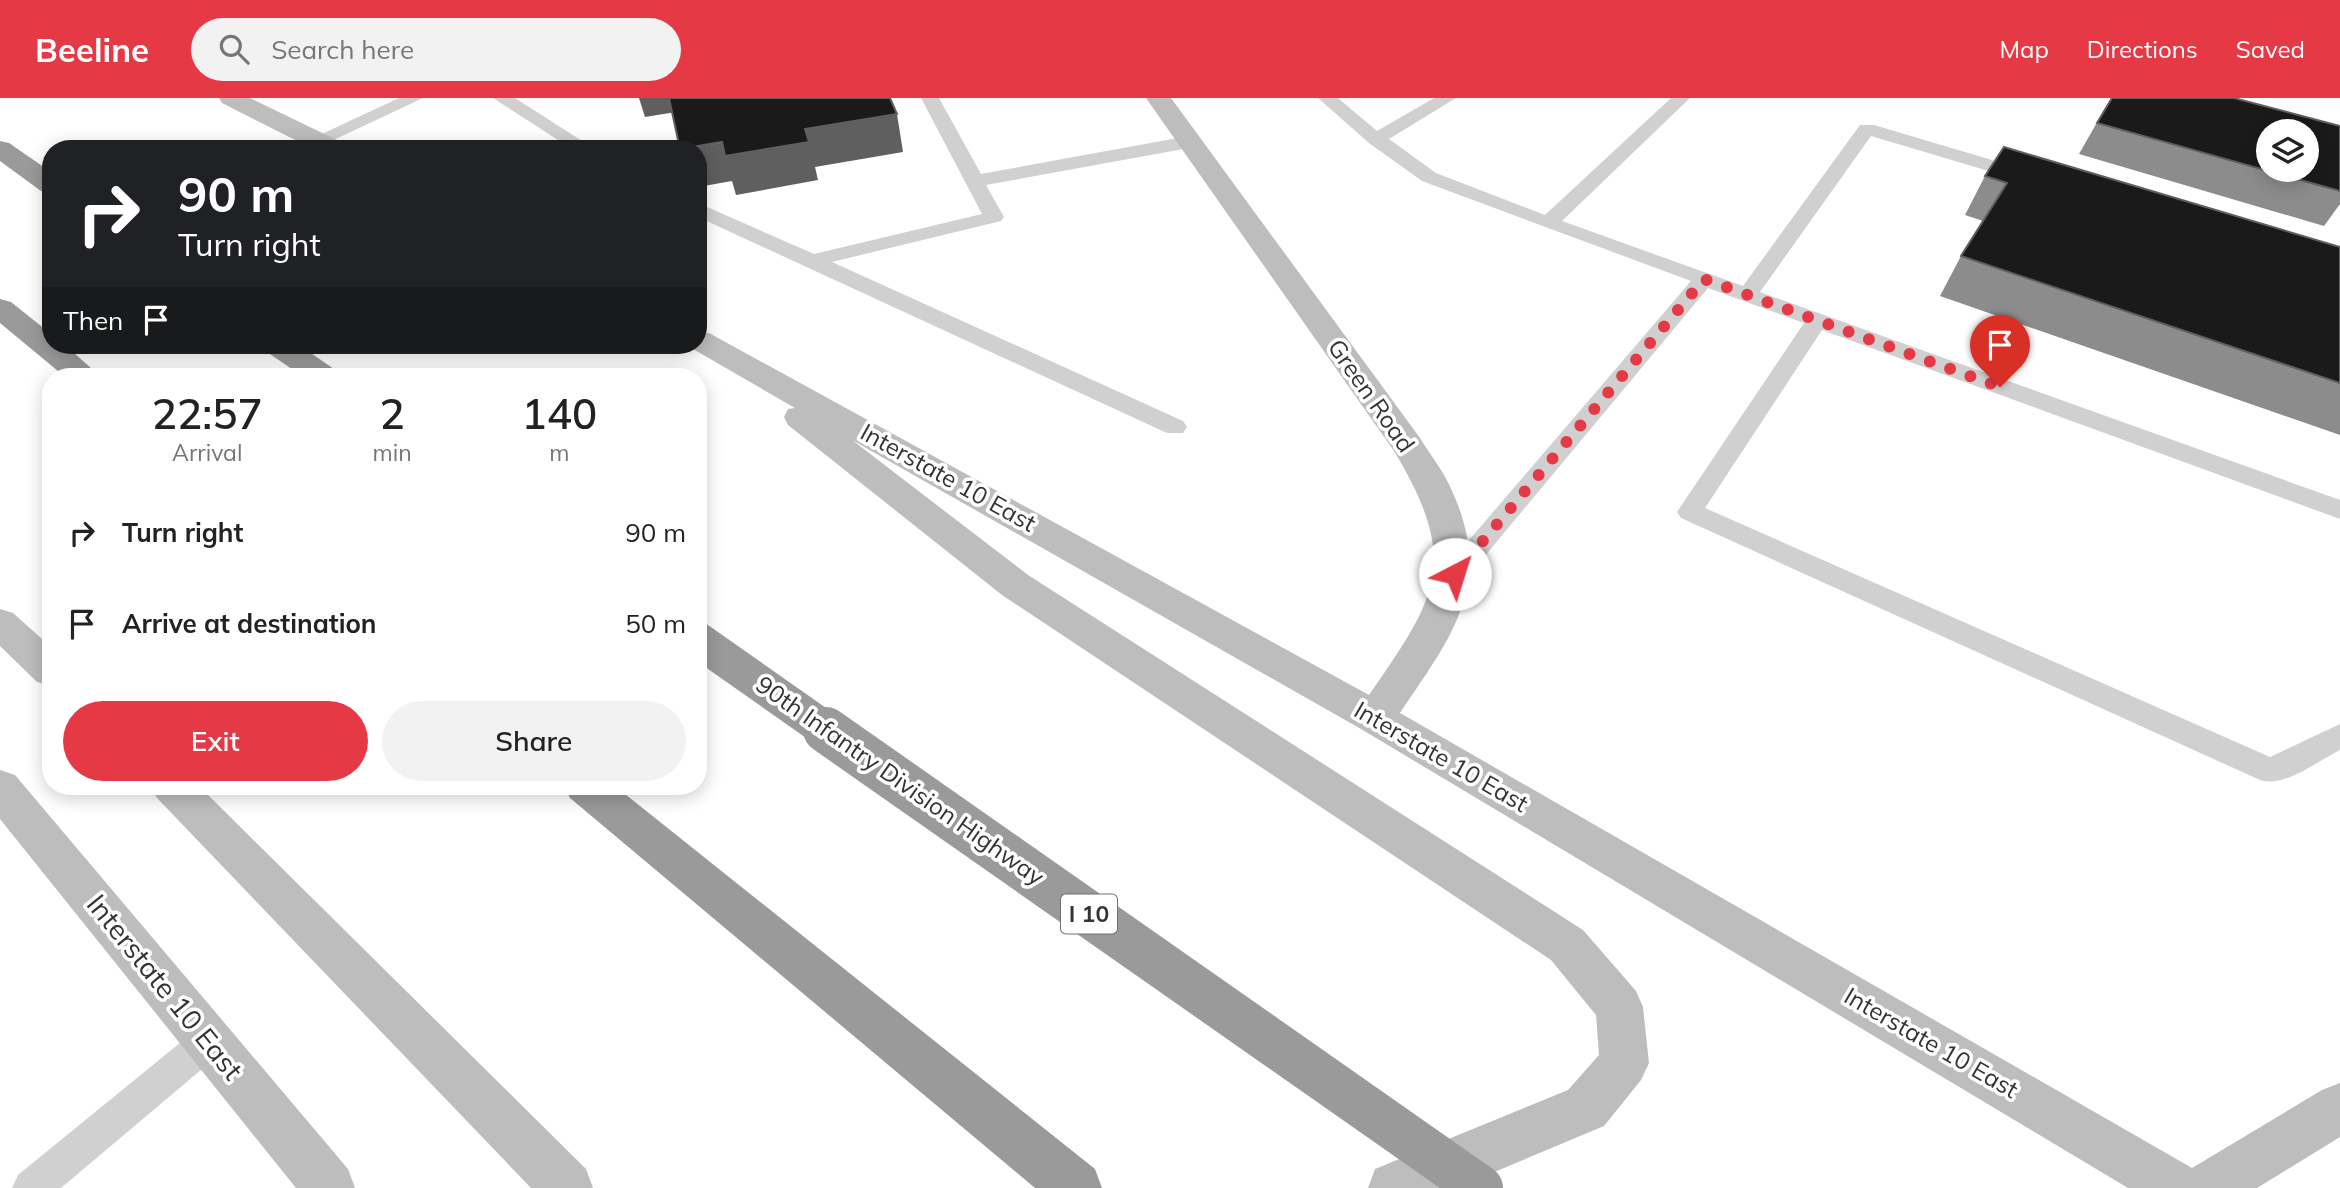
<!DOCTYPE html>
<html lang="en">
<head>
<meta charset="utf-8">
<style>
  :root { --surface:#fff; --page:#f2f2f2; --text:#222; --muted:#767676; --accent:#e63946 }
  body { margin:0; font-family:Mulish,sans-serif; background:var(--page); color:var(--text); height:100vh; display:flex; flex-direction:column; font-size:26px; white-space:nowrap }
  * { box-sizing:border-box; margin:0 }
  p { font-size:23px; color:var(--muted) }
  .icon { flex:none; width:38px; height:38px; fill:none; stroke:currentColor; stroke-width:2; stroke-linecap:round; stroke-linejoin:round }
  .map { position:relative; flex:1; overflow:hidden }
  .sheet { position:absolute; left:42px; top:270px; width:665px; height:427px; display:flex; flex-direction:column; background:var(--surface); border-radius:28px; box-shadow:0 4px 18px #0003 }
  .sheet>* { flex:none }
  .top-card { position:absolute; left:42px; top:42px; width:665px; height:214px; border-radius:28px; box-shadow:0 4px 18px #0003; background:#202124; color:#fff; overflow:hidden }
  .controls { position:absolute; left:2256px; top:21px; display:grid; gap:14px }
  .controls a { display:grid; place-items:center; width:63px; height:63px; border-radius:50%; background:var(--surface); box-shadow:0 4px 18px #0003; font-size:35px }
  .pin { position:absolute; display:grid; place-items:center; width:60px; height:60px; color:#fff; margin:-72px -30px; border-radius:50% 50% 50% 0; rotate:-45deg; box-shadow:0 0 7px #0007 }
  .pin .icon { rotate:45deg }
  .me { position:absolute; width:77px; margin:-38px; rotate:40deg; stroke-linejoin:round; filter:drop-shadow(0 0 5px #0008) }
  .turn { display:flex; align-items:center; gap:24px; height:147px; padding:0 21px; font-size:32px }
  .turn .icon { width:91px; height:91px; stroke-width:2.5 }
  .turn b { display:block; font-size:49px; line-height:60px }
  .then { display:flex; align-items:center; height:66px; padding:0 21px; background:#0003; gap:14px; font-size:26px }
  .eta { display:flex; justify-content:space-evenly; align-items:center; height:119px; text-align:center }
  .eta b { font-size:42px; font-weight:600; line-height:49px }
  .button { display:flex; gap:14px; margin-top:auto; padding:14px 21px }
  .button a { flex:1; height:80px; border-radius:42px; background:var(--accent); color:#fff; font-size:28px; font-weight:600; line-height:80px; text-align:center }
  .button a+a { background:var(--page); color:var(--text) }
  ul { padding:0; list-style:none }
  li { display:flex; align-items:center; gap:21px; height:91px; padding:0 21px }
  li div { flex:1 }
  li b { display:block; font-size:26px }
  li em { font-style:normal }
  header { display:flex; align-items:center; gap:42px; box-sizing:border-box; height:98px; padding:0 35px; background:var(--accent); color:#fff }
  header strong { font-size:33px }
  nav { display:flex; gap:38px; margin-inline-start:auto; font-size:24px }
  .search { width:490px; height:63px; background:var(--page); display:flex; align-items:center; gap:18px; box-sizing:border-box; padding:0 24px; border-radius:38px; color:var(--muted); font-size:26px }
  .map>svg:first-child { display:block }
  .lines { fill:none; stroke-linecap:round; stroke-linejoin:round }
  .lane { fill:#d0d0d0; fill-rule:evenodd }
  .secondary { fill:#bdbdbd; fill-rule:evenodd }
  .highway { fill:#9a9a9a; fill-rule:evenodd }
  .highway-bridge-far1 { stroke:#9a9a9a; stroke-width:36 }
  .highway-bridge { stroke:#9a9a9a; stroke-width:46 }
  .wall { fill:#8c8c8c }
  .shaded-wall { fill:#5f5f5f }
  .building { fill:#1a1a1a; stroke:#5f5f5f; stroke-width:2; fill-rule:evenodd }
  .route { stroke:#e63946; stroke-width:12; stroke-dasharray:0 21.6 }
  .labels { text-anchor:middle; stroke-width:7; stroke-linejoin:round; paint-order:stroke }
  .shield { fill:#fff; stroke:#707070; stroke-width:2 }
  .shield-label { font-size:23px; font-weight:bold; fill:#333 }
  .street-label { font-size:24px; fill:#333; stroke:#fff }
  .near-street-label { font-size:28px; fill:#333; stroke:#fff }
</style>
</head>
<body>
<header>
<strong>Beeline</strong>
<div class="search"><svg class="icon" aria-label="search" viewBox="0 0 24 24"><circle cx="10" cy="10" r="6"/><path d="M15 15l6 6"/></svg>Search here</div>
<nav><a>Map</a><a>Directions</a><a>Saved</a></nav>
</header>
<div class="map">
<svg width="2340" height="1090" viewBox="0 0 2340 1090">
  <rect width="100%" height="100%" fill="#fff"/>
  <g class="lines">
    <g class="lane">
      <polygon points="399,0 423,0 325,46 311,46 309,42"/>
      <polygon points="493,0 515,0 590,48 572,51"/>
      <polygon points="921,0 939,0 981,76 1189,38 1196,40 1198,44 1196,48 1189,50 986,87 1004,119 1001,123 832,164 1183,323 1187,329 1183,335 1167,335 698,119 698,105 814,156 982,116"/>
      <path d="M 1318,0 L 1338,0 L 1377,33 L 1434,0 L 1456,0 L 1389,41 L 1436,75 L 1545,117 L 1671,0 L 1690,0 L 1562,123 L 1743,188 L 1860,27 L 1874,27 L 2036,75 L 2039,79 L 2036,83 L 2029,85 L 1871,38 L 1760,194 L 2340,402 L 2340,421 L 1822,232 L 1705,410 L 2270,659 L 2340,626 L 2340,652 C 2318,663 2284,690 2260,682 L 1681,420 L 1677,414 L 1681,408 L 1804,225 L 1708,190 L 1464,483 L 1455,486 L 1446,483 L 1442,476 L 1446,469 L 1691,183 L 1422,83 L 1369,45 Z"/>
      <polygon points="209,926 221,931 227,943 221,955 61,1090 12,1090 18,1077 197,931"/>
    </g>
    <g class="secondary">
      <polygon points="219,0 250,0 343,45 347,51 313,51 222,5"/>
      <path d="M 1146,0 L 1171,0 L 1420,340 C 1431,358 1445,375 1453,395 C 1494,488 1451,539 1400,615 L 2192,1070 L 2322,992 L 2340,985 L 2340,1039 L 2257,1090 L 2128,1090 L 1361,631 L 852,342 L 1028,477 L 1583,832 L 1636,893 L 1643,909 L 1649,965 L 1641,982 L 1604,1028 L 1456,1090 L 1368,1090 L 1375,1071 L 1568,992 L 1599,957 L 1596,917 L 1551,862 L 1002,497 L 788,327 L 784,319 L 788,311 L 795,310 L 686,247 L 698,247 L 698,233 L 709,235 L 1369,597 C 1437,499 1461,464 1394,353 Z"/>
      <polygon points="0,511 13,515 51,549 51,588 37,584 0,548"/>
      <polygon points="0,672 15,677 348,1071 355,1090 296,1090 0,721"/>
      <polygon points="151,688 199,688 586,1071 593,1090 531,1090 157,700"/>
    </g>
    <g class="highway">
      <polygon points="0,43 9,45 51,74 51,95 41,93 0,63"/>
      <polygon points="0,201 11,204 51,236 51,247 65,247 100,278 64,278 0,225"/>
      <polygon points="263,247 299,247 334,271 339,278 302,278 267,254"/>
      <polygon points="564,688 615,688 1095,1071 1102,1090 1035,1090 570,700"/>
    </g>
    <polyline class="highway-bridge-far1" points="698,542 829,634"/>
    <polyline class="highway-bridge" points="826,632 1480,1090"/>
  </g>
  <g class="wall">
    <polygon points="2111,0 2340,28 2340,106 2324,128 2079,56"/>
    <polygon points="1985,78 2340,149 2340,337 1940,198 1961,158 1983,123 1965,117"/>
  </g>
  <g class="shaded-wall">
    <polygon points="639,0 671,0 676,14 645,19"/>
    <polygon points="897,16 903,54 815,69 818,82 736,97 732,83 698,89 698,51 684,51"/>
  </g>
  <g class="building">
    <polygon points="669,0 890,0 897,16 805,31 809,44 725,58 722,44 680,51"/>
    <path d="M 2112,0 L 2234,0 L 2340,28 L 2340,93 L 2097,25 ZM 2268,33 L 2306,33 L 2306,72 L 2268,72 Z"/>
    <polygon points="2004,49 2340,149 2340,285 1961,158 2007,85 1985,78"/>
  </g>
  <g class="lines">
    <polyline class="route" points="1455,476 1704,181 2000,289"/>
  </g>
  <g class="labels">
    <rect class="shield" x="1061" y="796.5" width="56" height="39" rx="5"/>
    <g class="shield-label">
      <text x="1089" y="824">I 10</text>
    </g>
    <g class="street-label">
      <text transform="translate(1371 298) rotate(55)" y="8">Green Road</text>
      <text transform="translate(948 380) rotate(29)" y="8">Interstate 10 East</text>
      <text transform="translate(1441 659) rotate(30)" y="8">Interstate 10 East</text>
      <text transform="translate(900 683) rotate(35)" y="8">90th Infantry Division Highway</text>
      <text transform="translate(1931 945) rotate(30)" y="8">Interstate 10 East</text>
    </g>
    <g class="near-street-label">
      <text transform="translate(165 889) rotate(51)" y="10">Interstate 10 East</text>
    </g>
  </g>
</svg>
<div class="controls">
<a><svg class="icon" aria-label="layers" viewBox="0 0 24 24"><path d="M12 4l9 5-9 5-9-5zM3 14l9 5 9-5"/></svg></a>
</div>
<div class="pin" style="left:2000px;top:289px;background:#d93025"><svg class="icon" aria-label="arrive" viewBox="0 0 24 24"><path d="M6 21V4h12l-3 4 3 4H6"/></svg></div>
<svg class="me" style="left:1455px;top:476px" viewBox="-20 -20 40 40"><circle r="19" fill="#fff"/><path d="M0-13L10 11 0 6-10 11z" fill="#e63946"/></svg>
<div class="top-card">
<div class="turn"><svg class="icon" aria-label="right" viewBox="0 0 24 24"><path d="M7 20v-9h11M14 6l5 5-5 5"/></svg><div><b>90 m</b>Turn right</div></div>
<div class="then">Then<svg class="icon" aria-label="arrive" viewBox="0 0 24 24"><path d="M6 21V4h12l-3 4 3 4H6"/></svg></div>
</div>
<section class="sheet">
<div class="eta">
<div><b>22:57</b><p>Arrival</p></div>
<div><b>2</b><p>min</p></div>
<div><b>140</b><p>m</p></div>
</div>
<ul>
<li><svg class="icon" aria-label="right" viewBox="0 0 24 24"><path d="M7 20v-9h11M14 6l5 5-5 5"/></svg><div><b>Turn right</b></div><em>90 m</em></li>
<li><svg class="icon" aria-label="arrive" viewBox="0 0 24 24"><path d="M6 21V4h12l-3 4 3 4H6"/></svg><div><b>Arrive at destination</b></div><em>50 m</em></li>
</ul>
<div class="button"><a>Exit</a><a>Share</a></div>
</section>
</div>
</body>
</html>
